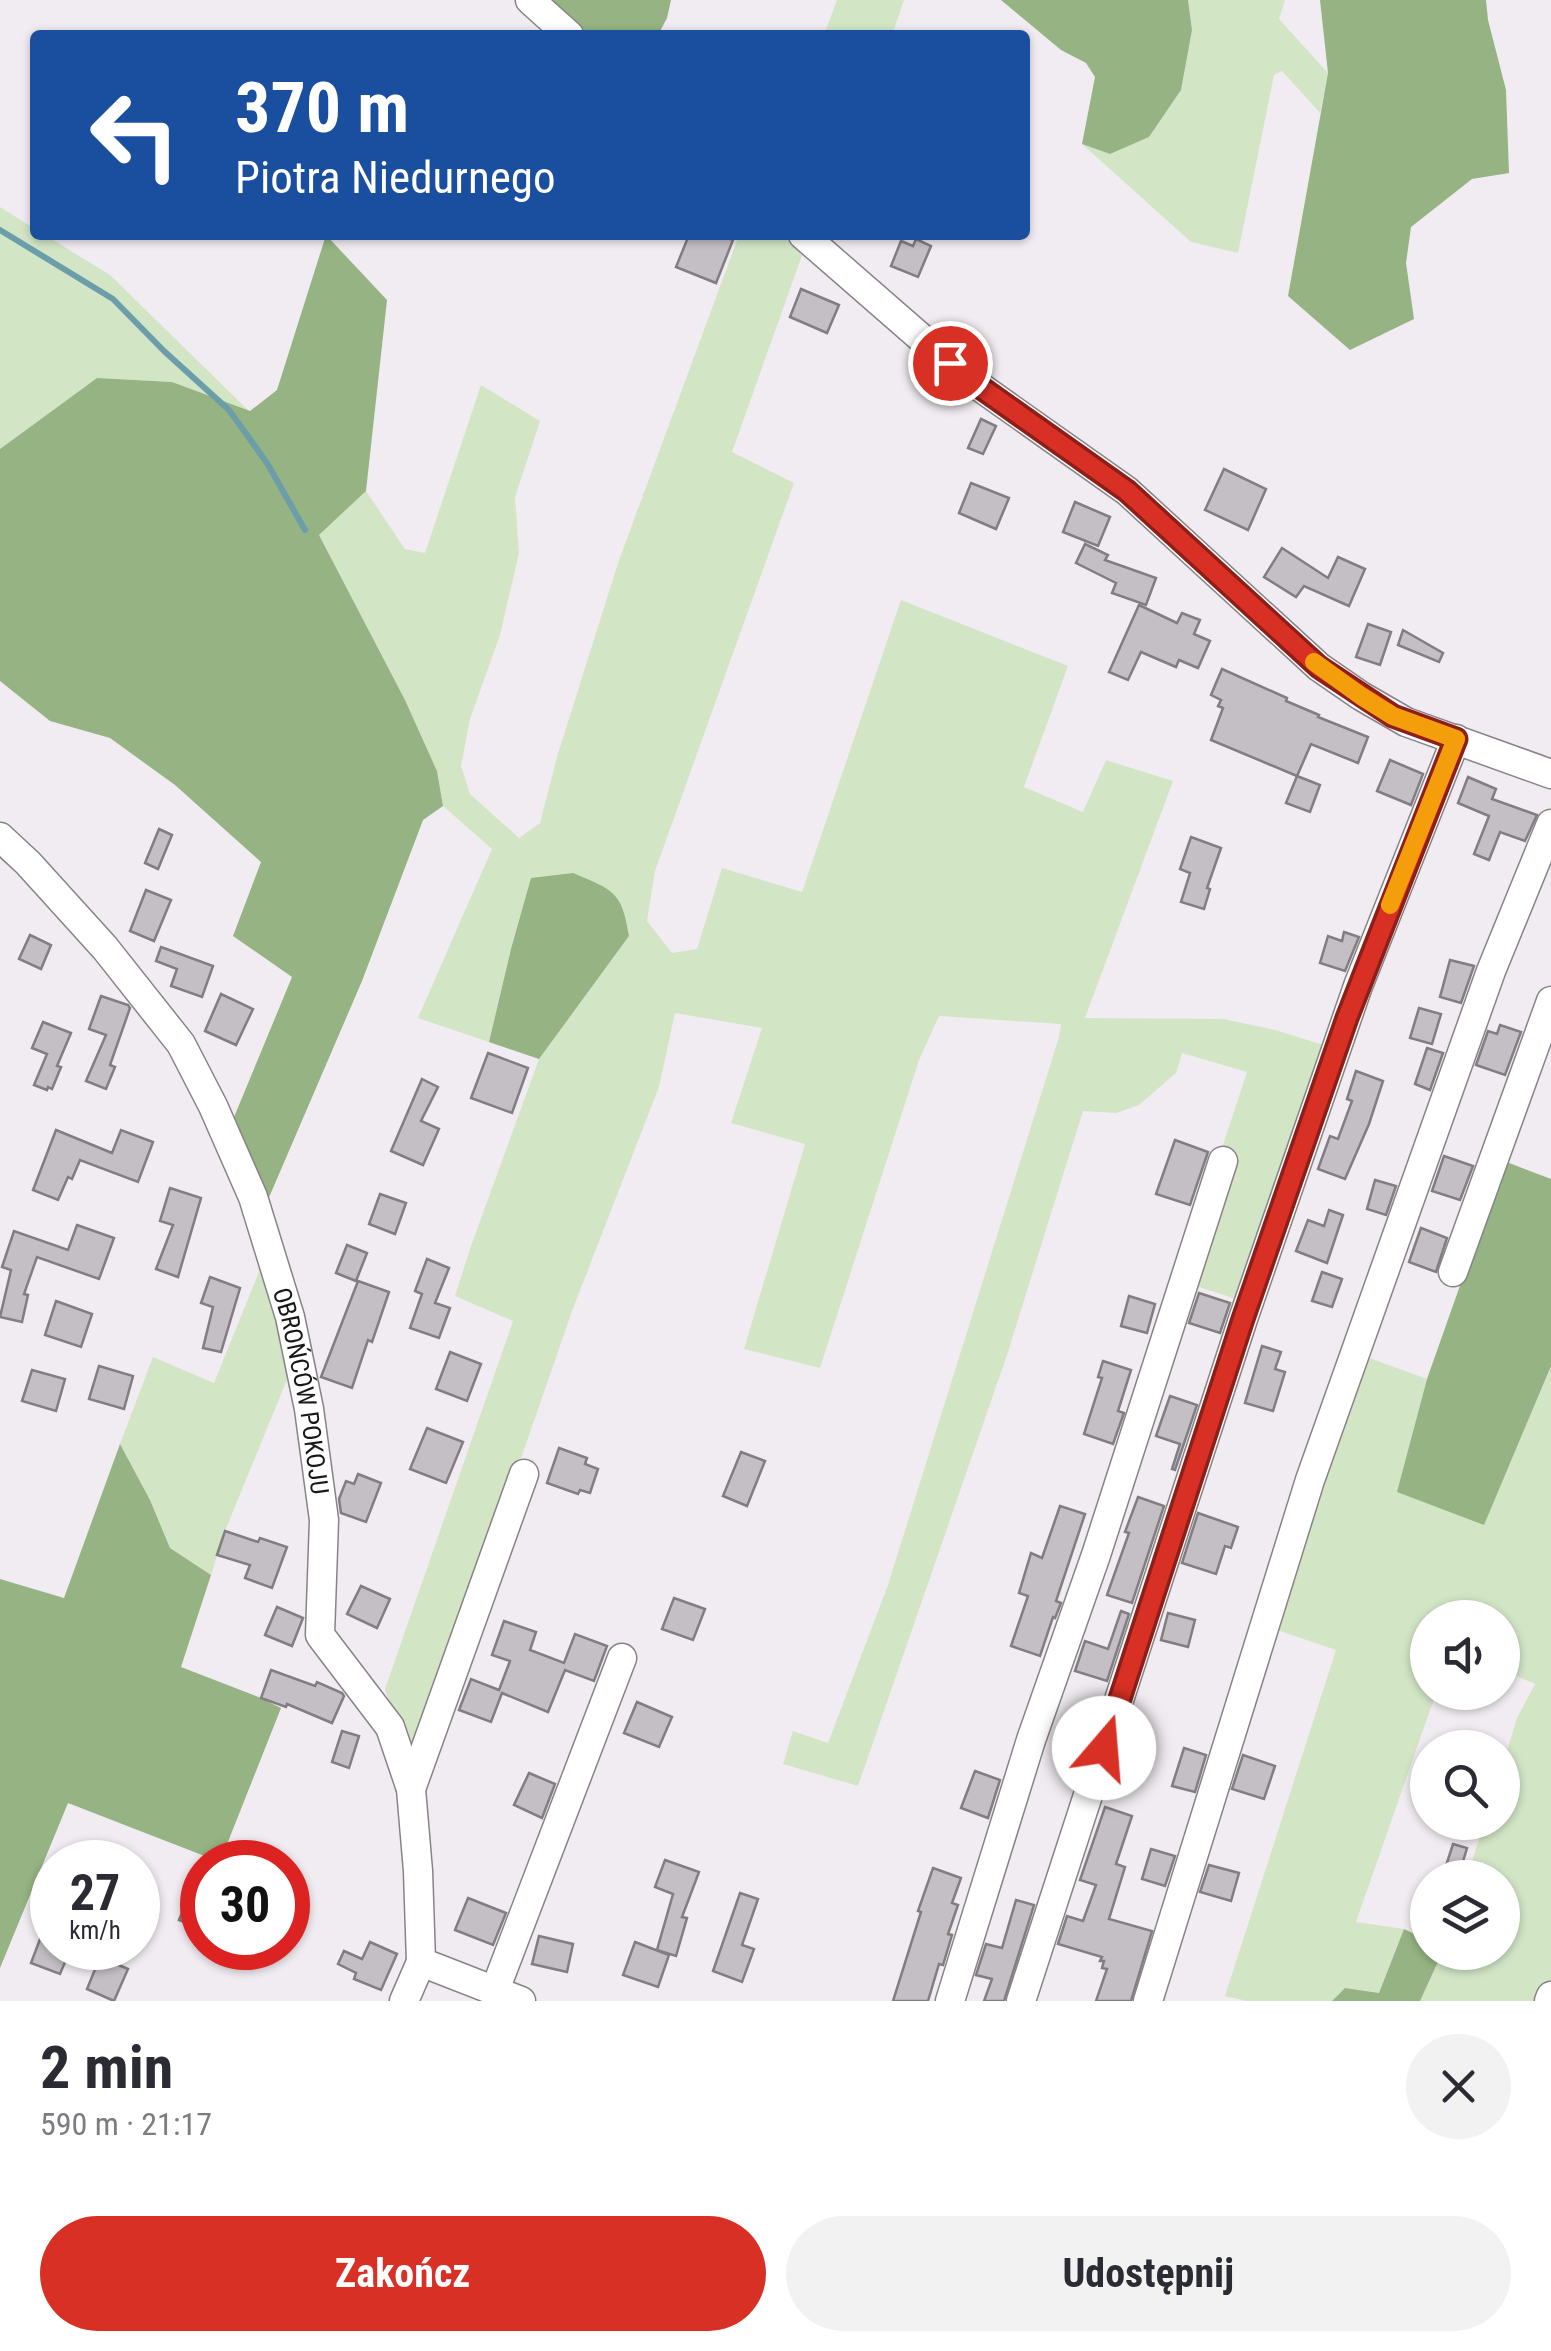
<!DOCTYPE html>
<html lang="pl">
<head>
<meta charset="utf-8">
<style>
  :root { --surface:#fff; --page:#f2f2f3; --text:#2b2b33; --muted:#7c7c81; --accent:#d93025 }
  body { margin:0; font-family:"Roboto Condensed",sans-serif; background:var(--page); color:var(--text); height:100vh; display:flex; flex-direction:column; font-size:38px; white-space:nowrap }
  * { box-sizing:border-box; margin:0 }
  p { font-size:32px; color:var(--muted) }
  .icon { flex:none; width:55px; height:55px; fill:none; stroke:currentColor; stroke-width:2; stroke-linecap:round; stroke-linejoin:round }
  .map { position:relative; height:2001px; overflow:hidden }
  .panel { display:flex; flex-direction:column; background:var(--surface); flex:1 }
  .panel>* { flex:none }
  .hud { position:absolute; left:30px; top:30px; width:1000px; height:210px; border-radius:10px; box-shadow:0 2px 8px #0004; background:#1a4fa0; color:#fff; overflow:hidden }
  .tools { position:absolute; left:1410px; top:1600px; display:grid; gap:20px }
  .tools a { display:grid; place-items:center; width:110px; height:110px; border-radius:50%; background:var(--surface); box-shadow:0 2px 8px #0004; font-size:50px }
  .speed { position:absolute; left:30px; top:1840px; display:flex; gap:20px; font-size:50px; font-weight:700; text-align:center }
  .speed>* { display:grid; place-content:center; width:130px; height:130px; border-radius:50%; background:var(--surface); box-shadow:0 2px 8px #0004; line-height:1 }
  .speed small { font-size:25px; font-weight:400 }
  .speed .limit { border:15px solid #d22; background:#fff; color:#111 }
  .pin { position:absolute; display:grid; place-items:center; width:85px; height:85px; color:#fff; margin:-42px; border:5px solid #fff; border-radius:50%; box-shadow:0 2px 10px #0007 }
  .me { position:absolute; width:110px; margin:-55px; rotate:18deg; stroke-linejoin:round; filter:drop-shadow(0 0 8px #0008) }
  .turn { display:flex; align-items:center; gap:35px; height:210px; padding:0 40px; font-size:45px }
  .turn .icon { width:130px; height:130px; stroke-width:2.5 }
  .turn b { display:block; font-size:70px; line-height:85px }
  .round { display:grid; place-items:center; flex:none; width:105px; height:105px; border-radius:52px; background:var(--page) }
  .overview { display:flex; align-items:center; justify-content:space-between; height:170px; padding:0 40px }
  h1 { font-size:60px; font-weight:700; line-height:75px }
  .button { display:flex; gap:20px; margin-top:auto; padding:20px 40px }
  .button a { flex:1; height:115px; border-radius:60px; background:var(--accent); color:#fff; font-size:40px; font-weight:700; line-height:115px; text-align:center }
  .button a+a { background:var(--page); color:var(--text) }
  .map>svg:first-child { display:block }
  .green { fill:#d2e6c6 }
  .forest { fill:#95b383 }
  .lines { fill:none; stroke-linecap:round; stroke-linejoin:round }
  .stream { stroke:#6b9ea8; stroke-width:6 }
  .building { fill:#c4bfc4; stroke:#817d81; stroke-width:2.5 }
  .minor-casing { stroke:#878387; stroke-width:31 }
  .minor { stroke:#fff; stroke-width:28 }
  .route-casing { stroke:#8d1f18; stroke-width:25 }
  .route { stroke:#d93025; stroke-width:18 }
  .slow { stroke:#f59e0b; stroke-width:18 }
  .labels { text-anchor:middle; stroke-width:9; stroke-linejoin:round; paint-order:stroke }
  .street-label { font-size:25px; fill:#181618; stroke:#f1ecf1 }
</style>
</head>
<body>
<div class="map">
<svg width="1551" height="2001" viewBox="0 0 1551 2001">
  <rect width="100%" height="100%" fill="#f1ecf1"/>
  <g class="green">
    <polygon points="837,0 904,0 892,35 824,35"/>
    <polygon points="1188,0 1285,0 1279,19 1328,73 1320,113 1282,71 1274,75 1238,253 1191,242 1082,144 1110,154 1149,137 1181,90 1192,30"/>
    <polygon points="0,207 35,229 35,235 45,235 110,275 250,412 172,382 97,378 0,449"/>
    <polygon points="739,235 789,235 805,247 732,452 794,483 655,871 647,921 672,953 697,949 722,868 802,892 901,600 1068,666 1024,787 1083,812 1106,760 1173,781 1085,1018 1223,1019 1275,1030 1330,1047 1242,1301 1190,1284 1221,1151 1247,1072 1182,1053 1176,1073 1139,1105 1116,1113 1083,1111 1007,1355 858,1786 783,1764 793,1731 828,1743 888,1585 1059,1037 1061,1024 939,1016 919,1060 820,1368 744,1349 805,1144 731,1123 762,1028 675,1013 659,1087 572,1311 448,1670 415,1776 385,1689 513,1321 455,1296 471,1246 539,1059 629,936 511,949 489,1042 418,1018 492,849 443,806 437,771 405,700 319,535 366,491 405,549 425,553 481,385 540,421 515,497 519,553 500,635 470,719 461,766 470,794 519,838 540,823 557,757 618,563"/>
    <polygon points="263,1262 293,1365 225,1531 211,1575 170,1548 150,1500 120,1444 153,1357 214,1383"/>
    <polygon points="1364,1356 1427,1379 1398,1492 1484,1524 1551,1366 1551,1986 1546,2001 1420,2001 1442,1953 1502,1952 1502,1878 1467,1877 1484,1823 1502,1822 1503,1764 1517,1718 1535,1684 1503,1670 1502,1618 1428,1618 1428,1692 1436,1693 1356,1922 1404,1929 1379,1993 1345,1988 1332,2001 1247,2001 1225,1996 1336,1650 1274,1629"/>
  </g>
  <g class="forest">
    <polygon points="542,0 671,0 667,18 658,35 582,35"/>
    <polygon points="1001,0 1188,0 1192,30 1181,90 1149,137 1110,154 1082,144 1095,77 1086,63 1061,50"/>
    <polygon points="1320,0 1486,0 1488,20 1506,90 1509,173 1472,179 1411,227 1406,263 1414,319 1350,350 1288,296 1328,73"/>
    <polygon points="326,235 387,300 366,491 319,535 405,700 437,771 443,806 423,820 362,981 264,1209 232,1122 292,977 233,936 261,862 175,785 110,738 50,721 0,681 0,449 97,378 172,382 250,411 277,390"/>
    <path d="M 573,873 C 613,890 622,891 629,936 L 539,1059 L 489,1042 L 511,949 L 531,878 Z"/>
    <polygon points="1504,1161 1551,1179 1551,1366 1484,1525 1397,1492 1427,1379"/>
    <polygon points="120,1444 150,1500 170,1548 211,1575 181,1667 261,1698 281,1708 220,1862 68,1803 0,1968 0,1579 64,1598"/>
    <polygon points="1404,1929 1427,1940 1428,1952 1442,1953 1420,2001 1332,2001 1345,1988 1379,1993"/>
  </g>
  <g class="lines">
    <polyline class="stream" points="0,230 113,299 164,351 229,410 267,463 305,530"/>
  </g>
  <g class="building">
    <polygon points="689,235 720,235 733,240 716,283 676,267"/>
    <polygon points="916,239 931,246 918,277 891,266 901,241 913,246"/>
    <polygon points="801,289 839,305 827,333 790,317"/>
    <polygon points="981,419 996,426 983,454 968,448"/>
    <polygon points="1224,469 1266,489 1248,530 1205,510"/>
    <polygon points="971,483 1009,498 996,529 959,513"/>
    <polygon points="1075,502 1110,517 1098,546 1063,532"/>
    <polygon points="1085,544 1108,555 1105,560 1156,578 1146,605 1112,593 1116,583 1076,563"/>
    <polygon points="1282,548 1328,578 1338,557 1365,569 1349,606 1304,586 1296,597 1264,577"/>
    <polygon points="1139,605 1177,623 1182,613 1200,620 1194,634 1210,641 1198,668 1179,660 1176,667 1141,652 1128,680 1109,672"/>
    <polygon points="1368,624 1391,632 1380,665 1356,657"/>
    <polygon points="1403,630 1443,653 1439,662 1398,645"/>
    <polygon points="1222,669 1287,698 1286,701 1319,715 1318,717 1368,737 1358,763 1311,744 1297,776 1211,740 1223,708 1218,706 1221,700 1211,695"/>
    <polygon points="1390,760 1423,774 1411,805 1377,791"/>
    <polygon points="1297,776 1320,785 1310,812 1286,803"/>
    <polygon points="1468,777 1496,789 1492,799 1537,815 1525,841 1500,832 1489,860 1474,854 1489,816 1458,803"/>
    <polygon points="159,829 172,835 158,869 145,863"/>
    <polygon points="1191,837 1221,848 1207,888 1210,889 1204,909 1181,902 1190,873 1180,869"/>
    <polygon points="146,890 171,900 154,941 130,931"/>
    <polygon points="1344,932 1359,937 1345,971 1320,963 1328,936 1342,941"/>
    <polygon points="30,935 51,945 41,969 19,959"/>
    <polygon points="161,947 213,966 202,997 171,986 177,969 156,961"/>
    <polygon points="1450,960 1474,966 1461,1003 1440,997"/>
    <polygon points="221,994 253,1009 236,1045 205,1031"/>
    <polygon points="101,996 128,1005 130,1008 110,1065 115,1067 106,1089 86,1081 106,1035 89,1029"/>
    <polygon points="1419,1008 1441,1014 1432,1044 1410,1038"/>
    <polygon points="43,1022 71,1033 57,1066 61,1067 52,1089 48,1087 47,1090 34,1085 47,1054 32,1048"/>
    <polygon points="1500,1025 1521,1032 1505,1075 1476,1065 1488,1031 1497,1034"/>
    <polygon points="1427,1048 1443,1053 1430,1090 1415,1084"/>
    <polygon points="488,1053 528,1068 512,1113 471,1098"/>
    <polygon points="1356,1071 1383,1081 1369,1124 1345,1179 1318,1169 1330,1136 1338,1139 1352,1101 1347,1099"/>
    <polygon points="422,1079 438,1087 421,1121 439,1129 423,1165 391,1151"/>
    <polygon points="56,1130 112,1153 121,1130 153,1142 138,1182 80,1160 72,1179 68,1177 58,1200 33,1190"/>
    <polygon points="1175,1140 1208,1152 1190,1205 1156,1194"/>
    <polygon points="1444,1156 1473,1166 1460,1200 1432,1191"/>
    <polygon points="1375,1180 1396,1186 1386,1215 1367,1209"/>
    <polygon points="170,1188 201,1198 178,1277 156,1269 173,1225 160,1221"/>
    <polygon points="380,1194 406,1203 395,1234 369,1224"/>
    <polygon points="1329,1210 1343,1215 1327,1263 1296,1251 1308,1220 1324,1226"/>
    <polygon points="77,1225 114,1238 99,1279 37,1257 24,1294 28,1295 22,1322 0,1317 11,1270 2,1267 14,1231 68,1250"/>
    <polygon points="1421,1228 1447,1238 1436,1272 1409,1262"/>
    <polygon points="347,1245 367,1253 356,1281 336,1273"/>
    <polygon points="427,1259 449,1268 435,1303 450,1308 439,1338 410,1328 422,1294 415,1291"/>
    <polygon points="1322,1272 1342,1279 1332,1307 1312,1301"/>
    <polygon points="210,1277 240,1288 221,1352 203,1348 213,1307 201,1303"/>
    <polygon points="358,1281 389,1292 372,1342 368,1340 352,1388 321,1377"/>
    <polygon points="1199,1293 1230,1303 1220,1333 1189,1323"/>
    <polygon points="1129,1296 1155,1304 1147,1333 1121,1326"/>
    <polygon points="56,1301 92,1314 81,1347 45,1335"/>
    <polygon points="1262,1346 1281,1352 1275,1369 1285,1372 1273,1411 1245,1403"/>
    <polygon points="450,1352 481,1364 467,1401 436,1389"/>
    <polygon points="1103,1361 1131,1370 1118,1411 1124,1413 1113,1444 1084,1434 1102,1378 1098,1377"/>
    <polygon points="99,1366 133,1376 124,1409 89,1399"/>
    <polygon points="32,1370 65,1379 56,1411 22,1401"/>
    <polygon points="1170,1396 1197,1405 1175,1470 1172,1469 1180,1444 1156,1436"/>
    <polygon points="427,1428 463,1442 446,1483 410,1469"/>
    <polygon points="559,1448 587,1458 585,1464 598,1469 590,1493 580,1490 578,1494 547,1483"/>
    <polygon points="741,1452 765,1461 747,1506 723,1496"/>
    <polygon points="358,1474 381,1483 366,1522 341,1513 339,1499 346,1481 354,1484"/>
    <polygon points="1138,1497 1164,1506 1132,1603 1107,1595 1129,1533 1125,1532"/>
    <polygon points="1060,1506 1085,1514 1056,1601 1061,1603 1055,1618 1053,1617 1040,1656 1011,1646 1028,1596 1019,1593 1031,1553 1042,1558"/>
    <polygon points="1198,1513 1238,1527 1231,1548 1225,1546 1216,1574 1182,1563"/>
    <polygon points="225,1531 258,1542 260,1538 287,1547 272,1588 245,1578 250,1565 217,1555"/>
    <polygon points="361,1586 390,1599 377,1628 347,1614"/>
    <polygon points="674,1598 705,1609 693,1640 662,1629"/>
    <polygon points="277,1607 303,1618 292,1646 265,1635"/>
    <polygon points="1121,1611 1129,1614 1107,1681 1075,1671 1085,1641 1108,1649"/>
    <polygon points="1168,1613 1195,1620 1188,1647 1161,1640"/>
    <polygon points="504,1621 536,1632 530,1650 564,1663 575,1634 607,1646 594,1681 565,1670 548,1712 502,1693 491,1722 459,1710 471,1679 499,1690 510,1661 492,1655"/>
    <polygon points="271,1670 315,1686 317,1682 342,1693 344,1696 332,1723 287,1704 286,1707 261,1698"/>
    <polygon points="637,1702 672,1717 659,1747 624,1733"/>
    <polygon points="342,1731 359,1736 349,1768 332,1762"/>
    <polygon points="1184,1748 1206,1755 1195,1792 1172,1786"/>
    <polygon points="1243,1755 1275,1766 1264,1799 1232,1789"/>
    <polygon points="975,1771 1000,1780 988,1818 961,1808"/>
    <polygon points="529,1773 555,1784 542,1818 514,1805"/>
    <polygon points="1105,1807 1132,1816 1116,1864 1125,1867 1109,1919 1152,1931 1131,2001 1096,2001 1107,1969 1102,1968 1104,1961 1100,1961 1102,1957 1058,1944 1067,1916 1083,1921 1096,1885 1080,1880"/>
    <polygon points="1453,1844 1467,1848 1458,1878 1442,1878"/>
    <polygon points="1151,1849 1175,1856 1165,1886 1142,1879"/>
    <polygon points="665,1860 699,1872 682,1917 687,1918 676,1956 657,1950 673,1894 655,1887"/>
    <polygon points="1209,1865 1239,1873 1231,1901 1200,1892"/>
    <polygon points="933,1868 961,1878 952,1903 958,1905 948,1934 952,1935 943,1965 939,1964 928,2001 893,2001 921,1912 918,1911"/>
    <polygon points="190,1893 202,1898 202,1929 179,1920"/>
    <polygon points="740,1893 758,1899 742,1945 754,1949 742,1982 713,1971"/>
    <polygon points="468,1898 506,1913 493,1945 455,1930"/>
    <polygon points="1016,1900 1034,1905 1004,2001 984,2001 992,1979 976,1975 986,1944 1002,1948"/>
    <polygon points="51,1910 52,1948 71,1948 60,1974 31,1963"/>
    <polygon points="539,1936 573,1944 567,1972 532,1964"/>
    <polygon points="370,1942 397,1954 381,1990 354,1979 356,1973 338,1964 344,1951 362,1959"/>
    <polygon points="635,1942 669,1955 658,1987 623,1975"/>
    <polygon points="100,1957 128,1969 114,2001 87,1989"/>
  </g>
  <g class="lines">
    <g class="minor-casing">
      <g id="minor">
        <polyline points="530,0 569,35"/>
        <polyline points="803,235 966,377 1127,491 1319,667 1361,696 1406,722 1551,774"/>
        <path id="s1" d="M 0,837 L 28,863 L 105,948 L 181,1044 L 213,1106 L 253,1197 L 290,1317 L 309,1409 L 324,1520 L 320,1635 L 390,1727 L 411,1789 L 418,1871 L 421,1962 L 404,2001"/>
        <polyline points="1453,1272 1551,1001"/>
        <polyline points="411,1789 524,1474"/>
        <polyline points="421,1962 521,2001"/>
        <polyline points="495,1990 622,1658"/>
        <polyline points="950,2001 1031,1740 1096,1555 1223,1161"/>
        <polyline points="1021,2001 1243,1319 1358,986 1456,739"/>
        <polyline points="1148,2001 1310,1480 1491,971 1551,824"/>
        <polyline points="1549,2001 1551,1996"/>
      </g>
    </g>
    <use href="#minor" class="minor"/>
  </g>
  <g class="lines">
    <g class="route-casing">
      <polyline id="route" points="950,363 966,377 1127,491 1319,667 1393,716 1456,739 1347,1018 1243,1319 1104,1748"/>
    </g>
    <use href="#route" class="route"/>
    <polyline class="slow" points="1314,662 1361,696 1393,716 1456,739 1390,905"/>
  </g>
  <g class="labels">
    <g class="street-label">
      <text dy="9" stroke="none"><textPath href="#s1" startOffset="645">OBROŃCÓW POKOJU</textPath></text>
    </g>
  </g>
</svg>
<div class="tools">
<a><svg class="icon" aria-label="sound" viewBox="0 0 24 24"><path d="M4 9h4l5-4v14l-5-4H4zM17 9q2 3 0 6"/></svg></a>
<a><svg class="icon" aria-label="search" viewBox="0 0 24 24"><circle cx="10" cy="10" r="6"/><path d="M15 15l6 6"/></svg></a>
<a><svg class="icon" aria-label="layers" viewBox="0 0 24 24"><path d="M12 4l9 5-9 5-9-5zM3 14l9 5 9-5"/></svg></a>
</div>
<div class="speed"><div>27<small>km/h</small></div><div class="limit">30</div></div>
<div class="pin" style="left:950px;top:363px;background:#d93025"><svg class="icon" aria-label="arrive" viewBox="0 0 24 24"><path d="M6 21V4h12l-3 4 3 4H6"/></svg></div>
<svg class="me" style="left:1104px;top:1748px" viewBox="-20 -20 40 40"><circle r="19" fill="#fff"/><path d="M0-13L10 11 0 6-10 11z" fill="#d93025"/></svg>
<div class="hud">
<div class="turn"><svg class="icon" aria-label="left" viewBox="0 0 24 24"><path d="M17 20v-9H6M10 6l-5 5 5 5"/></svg><div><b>370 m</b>Piotra Niedurnego</div></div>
</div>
</div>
<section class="panel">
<div class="overview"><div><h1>2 min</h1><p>590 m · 21:17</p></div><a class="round"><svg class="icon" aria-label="close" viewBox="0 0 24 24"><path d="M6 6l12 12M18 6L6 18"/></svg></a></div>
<div class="button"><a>Zakończ</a><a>Udostępnij</a></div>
</section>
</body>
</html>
